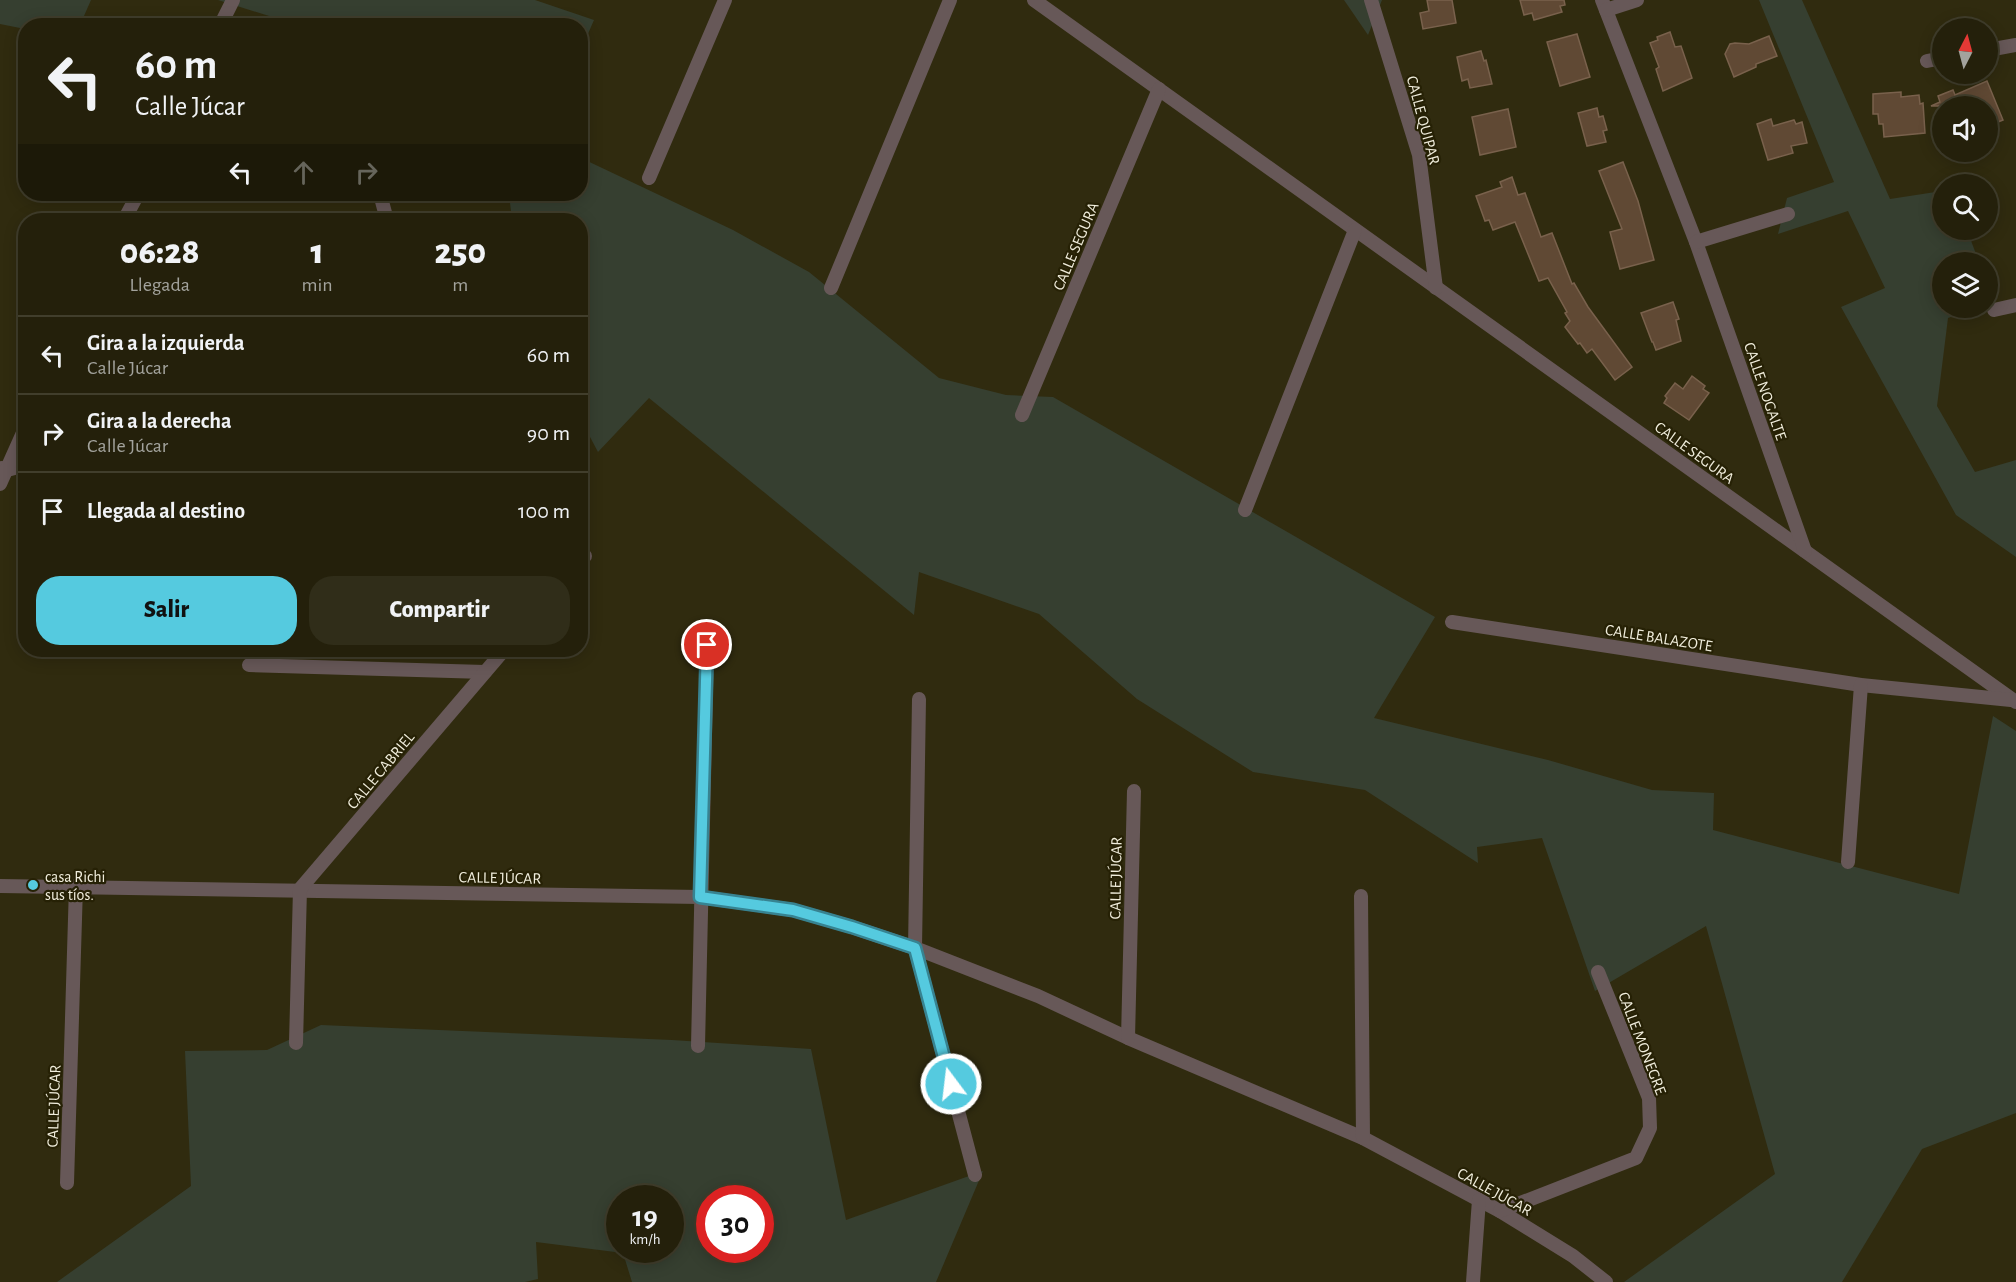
<!DOCTYPE html>
<html lang="es">
<head>
<meta charset="utf-8">
<style>
  :root { --surface:#24200b; --page:#302d19; --text:#f1f3f6; --muted:#a3a39d; --line:#413e2c; --accent:#55cadf }
  body { margin:0; font-family:"Alegreya Sans",sans-serif; background:var(--page); color:var(--text); height:100vh; display:flex; flex-direction:column; font-size:22px; white-space:nowrap }
  * { box-sizing:border-box; margin:0 }
  p { font-size:20px; color:var(--muted) }
  .icon { flex:none; width:33px; height:33px; fill:none; stroke:currentColor; stroke-width:2; stroke-linecap:round; stroke-linejoin:round }
  .map { position:relative; flex:1; overflow:hidden }
  .drawer { position:absolute; left:18px; top:213px; width:570px; height:444px; display:flex; flex-direction:column; background:var(--surface); border-radius:24px; box-shadow:0 3px 15px #0003,0 0 0 2px var(--line) }
  .drawer>* { flex:none }
  .guide { position:absolute; left:18px; top:18px; width:570px; height:183px; border-radius:24px; box-shadow:0 3px 15px #0003,0 0 0 2px var(--line); background:#24200b; color:var(--text); overflow:hidden }
  .needle { width:39px; rotate:6deg }
  .buttons { position:absolute; left:1932px; top:18px; display:grid; gap:12px }
  .buttons a { display:grid; place-items:center; width:66px; height:66px; border-radius:50%; background:var(--surface); box-shadow:0 3px 15px #0003,0 0 0 2px var(--line); font-size:30px }
  .speed { position:absolute; left:606px; top:1185px; display:flex; gap:12px; font-size:30px; font-weight:700; text-align:center }
  .speed>* { display:grid; place-content:center; width:78px; height:78px; border-radius:50%; background:var(--surface); box-shadow:0 3px 15px #0003,0 0 0 2px var(--line); line-height:1 }
  .speed small { font-size:15px; font-weight:400 }
  .speed .limit { border:9px solid #d22; background:#fff; color:#111 }
  .pin { position:absolute; display:grid; place-items:center; width:51px; height:51px; color:#fff; margin:-26px; border:3px solid #fff; border-radius:50%; box-shadow:0 2px 6px #0007 }
  .me { position:absolute; width:66px; margin:-33px; rotate:345deg; stroke-linejoin:round; filter:drop-shadow(0 0 4px #0008) }
  .turn { display:flex; align-items:center; gap:21px; height:126px; padding:0 18px; font-size:27px }
  .turn .icon { width:78px; height:78px; stroke-width:2.5 }
  .turn b { display:block; font-size:42px; line-height:51px }
  .lanes { display:flex; align-items:center; height:57px; padding:0 18px; background:#0003; justify-content:center; gap:30px; direction:ltr }
  .lanes .off { opacity:.35 }
  .eta { display:flex; justify-content:space-evenly; align-items:center; height:102px; text-align:center }
  .eta b { font-size:36px; font-weight:800; line-height:42px }
  .cta { display:flex; gap:12px; margin-top:auto; padding:12px 18px }
  .cta a { flex:1; height:69px; border-radius:24px; background:var(--accent); color:#111; font-size:24px; font-weight:800; line-height:69px; text-align:center }
  .cta a+a { background:var(--page); color:var(--text) }
  ul { padding:0; list-style:none }
  li { display:flex; align-items:center; gap:18px; height:78px; padding:0 18px; border-top:2px solid var(--line) }
  li div { flex:1 }
  li b { display:block; font-size:22px }
  li em { font-style:normal }
  .map>svg:first-child { display:block }
  .green { fill:#363f30; fill-rule:evenodd }
  .building { fill:#604934; stroke:#79614c; stroke-width:1.5 }
  .lines { fill:none; stroke-linecap:round; stroke-linejoin:round }
  .street { stroke:#675858; stroke-width:14 }
  .route-casing { stroke:#378391; stroke-width:15 }
  .route { stroke:#55cadf; stroke-width:10 }
  .poi-dot { fill:#55cadf; stroke:#262105; stroke-width:2 }
  .labels { text-anchor:middle; stroke-width:4.5; stroke-linejoin:round; paint-order:stroke }
  .street-label { font-size:16px; fill:#f0eddc; stroke:#262105 }
  .poi-label { font-size:16px; fill:#f0eddc; stroke:#262105; text-anchor:start }
</style>
</head>
<body>
<div class="map">
<svg width="2016" height="1282" viewBox="0 0 2016 1282">
  <rect width="100%" height="100%" fill="#302b0f"/>
  <g class="green">
    <polygon points="0,0 91,0 80,25 26,26 25,29 0,24"/>
    <polygon points="218,0 535,0 594,20 581,50 580,26 298,25"/>
    <polygon points="1344,0 1382,0 1368,35"/>
    <polygon points="1759,0 1802,0 1890,199 1942,191 1942,230 1967,230 1979,262 1942,262 1942,308 1976,308 1948,318 1937,406 1975,472 2016,460 2016,557 1956,515 1841,307 1885,288 1848,211 1778,234 1787,198 1834,182"/>
    <polygon points="581,158 733,230 809,272 939,378 1006,395 1053,397 1435,617 1374,718 1548,760 1652,790 1714,793 1713,830 1959,894 1993,716 2016,731 2016,1113 1922,1149 1842,1282 1624,1282 1775,1174 1706,926 1595,991 1542,838 1477,847 1478,863 1365,790 1253,772 1137,699 1039,614 919,572 914,615 649,398 598,452 581,420 580,220 512,220 509,194 580,194"/>
    <path d="M 321,1025 L 672,1040 L 811,1049 L 846,1220 L 983,1171 L 936,1282 L 632,1282 L 623,1253 L 536,1242 L 538,1279 L 525,1282 L 0,1282 L 57,1282 L 191,1186 L 185,1051 L 267,1050 ZM 620,1198 L 670,1198 L 670,1250 L 620,1250 ZM 710,1198 L 760,1198 L 760,1250 L 710,1250 Z"/>
  </g>
  <g class="building">
    <polygon points="1427,0 1452,0 1456,23 1423,29 1420,13 1429,11"/>
    <polygon points="1520,0 1564,0 1565,5 1560,6 1562,12 1534,20 1532,13 1524,15"/>
    <polygon points="1670,32 1675,47 1681,46 1692,78 1663,91 1656,69 1659,67 1650,43 1658,40 1657,37"/>
    <polygon points="1577,34 1590,77 1560,86 1547,42"/>
    <polygon points="1769,36 1777,56 1756,64 1756,67 1734,77 1725,54 1730,44 1735,43 1749,44"/>
    <polygon points="1481,51 1484,61 1486,60 1492,84 1470,88 1468,79 1462,81 1457,57"/>
    <polygon points="1987,81 2003,120 1988,126 1988,106 1931,106 1940,102 1938,96 1953,90 1955,95"/>
    <polygon points="1901,92 1901,97 1919,95 1920,104 1923,103 1925,133 1884,137 1883,124 1879,124 1878,114 1873,114 1873,94"/>
    <polygon points="1597,108 1599,117 1603,116 1607,130 1603,131 1606,142 1587,146 1578,113"/>
    <polygon points="1508,109 1516,147 1480,155 1472,117"/>
    <polygon points="1771,119 1773,126 1794,120 1796,124 1802,122 1807,143 1791,146 1793,153 1768,160 1757,124"/>
    <polygon points="1623,162 1638,201 1654,260 1620,269 1610,232 1622,229 1599,171"/>
    <polygon points="1512,177 1518,195 1525,193 1541,237 1552,233 1572,284 1574,283 1588,307 1632,367 1615,380 1592,349 1587,353 1580,343 1578,344 1565,327 1570,321 1565,313 1567,312 1548,278 1539,281 1515,222 1493,230 1489,220 1485,221 1476,196 1502,187 1500,182"/>
    <polygon points="1673,302 1679,319 1676,320 1681,341 1656,350 1653,342 1652,342 1641,313"/>
    <polygon points="1692,376 1705,386 1703,389 1709,393 1689,420 1664,403 1667,398 1665,396 1675,383 1683,389"/>
  </g>
  <g class="lines">
    <g class="street">
      <polyline points="1034,0 2016,702"/>
      <polyline points="1371,0 1419,155 1436,288"/>
      <polyline points="1602,0 1696,242 1805,551"/>
      <polyline points="1606,10 1637,0"/>
      <polyline points="220,26 233,0"/>
      <polyline points="1988,50 2016,45"/>
      <polyline points="1927,61 1942,58"/>
      <polyline points="649,178 725,0"/>
      <polyline points="380,194 387,220"/>
      <polyline points="124,220 138,194"/>
      <polyline points="1696,242 1788,214"/>
      <polyline points="831,288 950,0"/>
      <polyline points="1994,310 2016,305"/>
      <polyline points="1022,415 1159,89"/>
      <polyline points="2,468 7,470 26,465"/>
      <polyline points="0,484 26,426"/>
      <polyline points="1245,510 1355,230"/>
      <polyline points="580,561 585,556"/>
      <polyline points="1452,622 1861,685 2011,700"/>
      <polyline points="249,665 485,672"/>
      <polyline points="919,699 915,948 975,1175"/>
      <polyline points="1848,862 1861,685"/>
      <polyline points="0,886 700,897 793,910 852,927 915,948 1038,996 1128,1038 1363,1138 1500,1211 1573,1256 1606,1282"/>
      <polyline points="1361,896 1363,1138"/>
      <polyline points="1128,1038 1134,791"/>
      <polyline points="296,1043 300,889 504,650"/>
      <polyline points="698,1046 707,645"/>
      <polyline points="67,1183 76,886"/>
      <polyline points="1500,1211 1636,1158 1650,1128 1649,1098 1598,972"/>
      <polyline points="1473,1282 1479,1200"/>
    </g>
  </g>
  <g class="lines">
    <g class="route-casing">
      <polyline id="route" points="707,645 700,897 793,910 852,927 915,948 951,1084"/>
    </g>
    <use href="#route" class="route"/>
  </g>
  <circle class="poi-dot" cx="33" cy="885" r="6"/>
  <g class="labels">
    <g class="street-label">
      <text transform="translate(1424 120) rotate(75)" y="6">CALLE QUIPAR</text>
      <text transform="translate(1075 246) rotate(-67)" y="6">CALLE SEGURA</text>
      <text transform="translate(1766 391) rotate(71)" y="6">CALLE NOGALTE</text>
      <text transform="translate(1695 452) rotate(36)" y="6">CALLE SEGURA</text>
      <text transform="translate(1659 637) rotate(9)" y="6">CALLE BALAZOTE</text>
      <text transform="translate(380 770) rotate(-50)" y="6">CALLE CABRIEL</text>
      <text transform="translate(500 877) rotate(1)" y="6">CALLE JÚCAR</text>
      <text transform="translate(1115 878) rotate(-89)" y="6">CALLE JÚCAR</text>
      <text transform="translate(1643 1043) rotate(69)" y="6">CALLE MONEGRE</text>
      <text transform="translate(53 1106) rotate(-88)" y="6">CALLE JÚCAR</text>
      <text transform="translate(1495 1191) rotate(29)" y="6">CALLE JÚCAR</text>
    </g>
    <g class="poi-label">
      <text x="45" y="882">casa Richi<tspan x="45" dy="18">sus tíos.</tspan></text>
    </g>
  </g>
</svg>
<div class="buttons">
<a><svg class="needle" viewBox="-14 -14 28 28"><path d="M0-13l5 13h-10z" fill="#e53935"/><path d="M0 13l5-13h-10z" fill="#a3a39d"/></svg></a>
<a><svg class="icon" aria-label="sound" viewBox="0 0 24 24"><path d="M4 9h4l5-4v14l-5-4H4zM17 9q2 3 0 6"/></svg></a>
<a><svg class="icon" aria-label="search" viewBox="0 0 24 24"><circle cx="10" cy="10" r="6"/><path d="M15 15l6 6"/></svg></a>
<a><svg class="icon" aria-label="layers" viewBox="0 0 24 24"><path d="M12 4l9 5-9 5-9-5zM3 14l9 5 9-5"/></svg></a>
</div>
<div class="speed"><div>19<small>km/h</small></div><div class="limit">30</div></div>
<div class="pin" style="left:707px;top:645px;background:#d93025"><svg class="icon" aria-label="arrive" viewBox="0 0 24 24"><path d="M6 21V4h12l-3 4 3 4H6"/></svg></div>
<svg class="me" style="left:951px;top:1084px" viewBox="-20 -20 40 40"><circle r="17" fill="#55cadf" stroke="#fff" stroke-width="3"/><path d="M0-11L8 9 0 5-8 9z" fill="#fff"/></svg>
<div class="guide">
<div class="turn"><svg class="icon" aria-label="left" viewBox="0 0 24 24"><path d="M17 20v-9H6M10 6l-5 5 5 5"/></svg><div><b>60 m</b>Calle Júcar</div></div>
<div class="lanes"><svg class="icon" aria-label="left" viewBox="0 0 24 24"><path d="M17 20v-9H6M10 6l-5 5 5 5"/></svg><svg class="icon off" aria-label="ahead" viewBox="0 0 24 24"><path d="M12 20V5M6 11l6-6 6 6"/></svg><svg class="icon off" aria-label="right" viewBox="0 0 24 24"><path d="M7 20v-9h11M14 6l5 5-5 5"/></svg></div>
</div>
<section class="drawer">
<div class="eta">
<div><b>06:28</b><p>Llegada</p></div>
<div><b>1</b><p>min</p></div>
<div><b>250</b><p>m</p></div>
</div>
<ul>
<li><svg class="icon" aria-label="left" viewBox="0 0 24 24"><path d="M17 20v-9H6M10 6l-5 5 5 5"/></svg><div><b>Gira a la izquierda</b><p>Calle Júcar</p></div><em>60 m</em></li>
<li><svg class="icon" aria-label="right" viewBox="0 0 24 24"><path d="M7 20v-9h11M14 6l5 5-5 5"/></svg><div><b>Gira a la derecha</b><p>Calle Júcar</p></div><em>90 m</em></li>
<li><svg class="icon" aria-label="arrive" viewBox="0 0 24 24"><path d="M6 21V4h12l-3 4 3 4H6"/></svg><div><b>Llegada al destino</b></div><em>100 m</em></li>
</ul>
<div class="cta"><a>Salir</a><a>Compartir</a></div>
</section>
</div>
</body>
</html>
